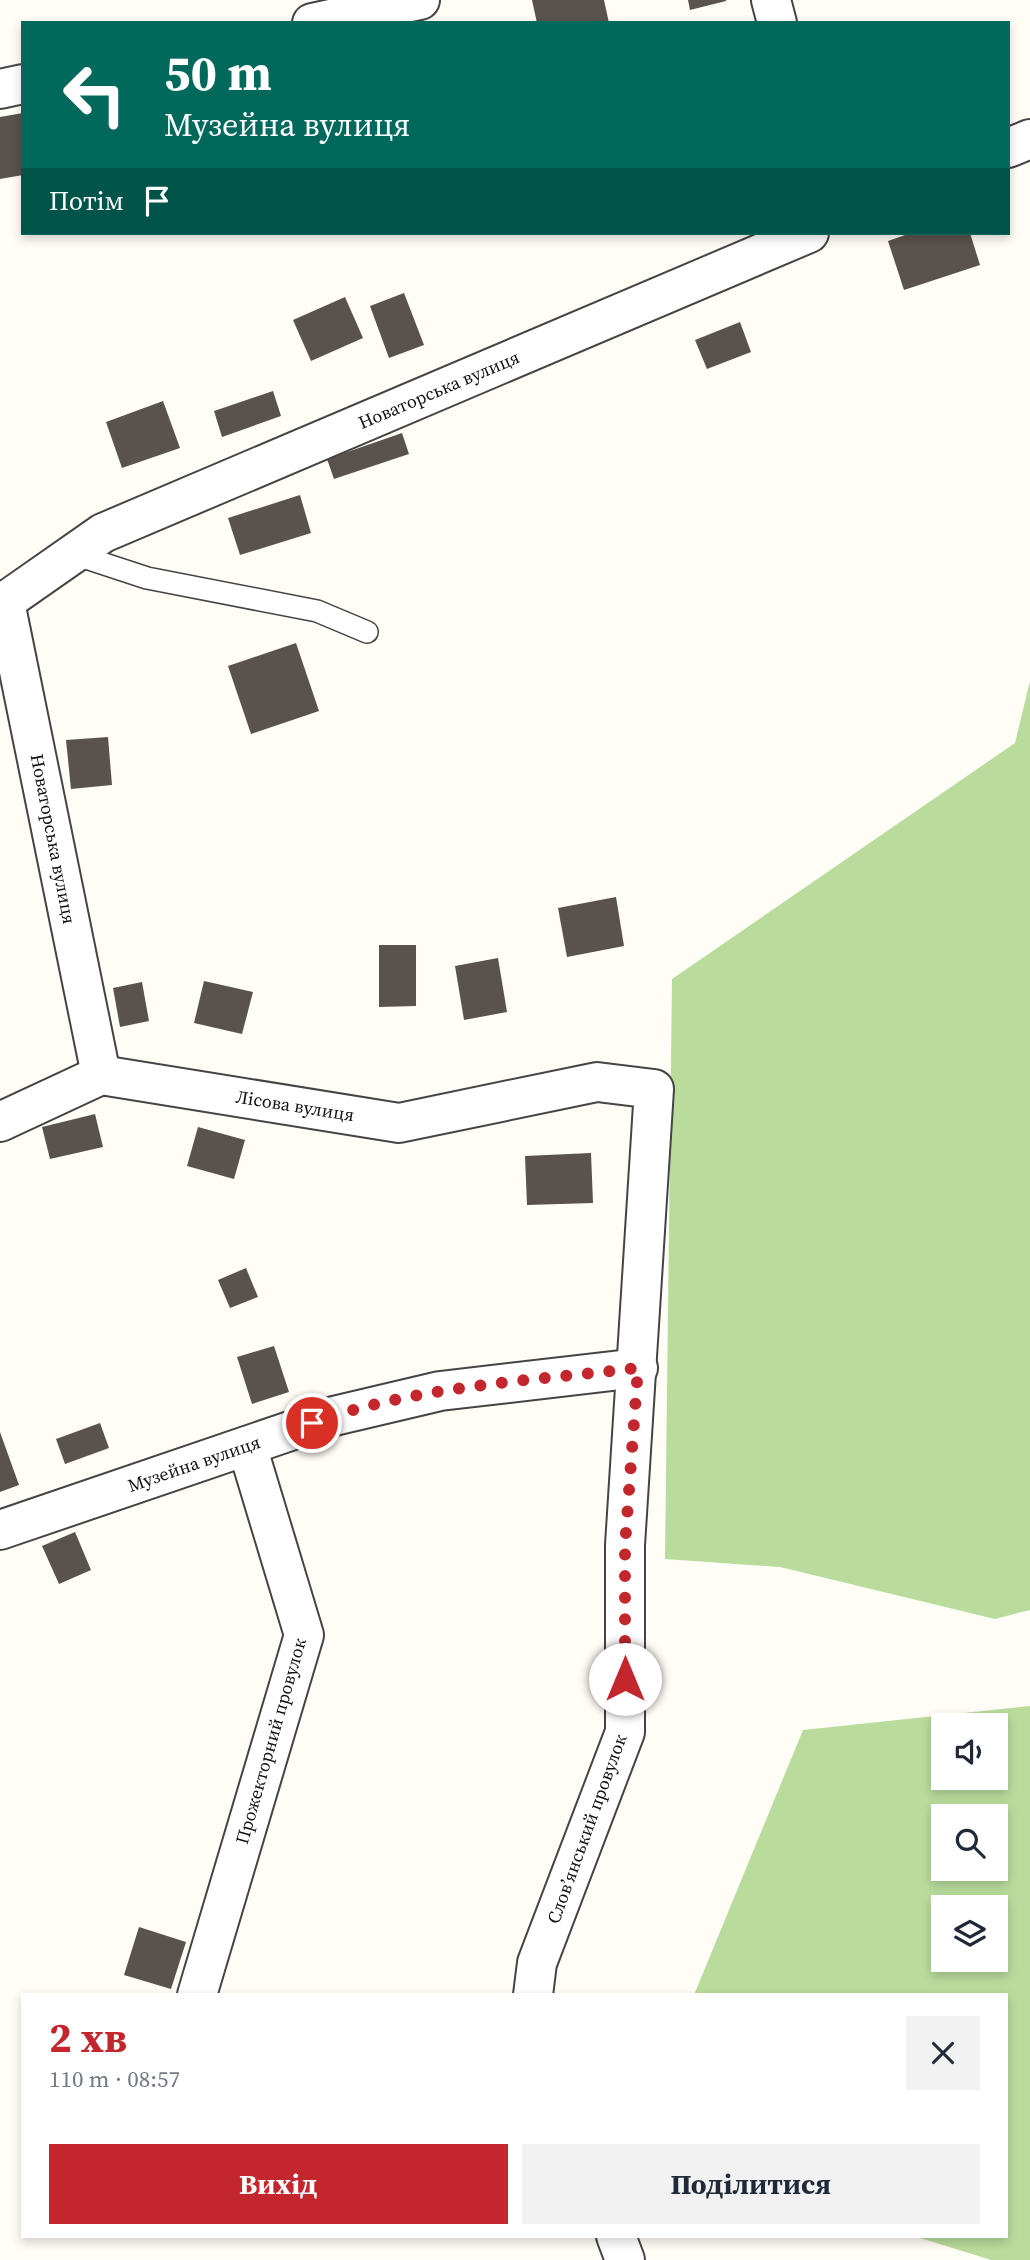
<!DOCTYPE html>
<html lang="uk">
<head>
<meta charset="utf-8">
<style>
  :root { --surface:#fff; --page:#f2f2f3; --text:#1f2937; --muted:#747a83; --accent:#c4262e }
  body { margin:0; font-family:"Source Serif 4",serif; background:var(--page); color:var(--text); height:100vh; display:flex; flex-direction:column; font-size:26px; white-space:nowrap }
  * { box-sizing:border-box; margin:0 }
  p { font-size:23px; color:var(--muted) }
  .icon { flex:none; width:38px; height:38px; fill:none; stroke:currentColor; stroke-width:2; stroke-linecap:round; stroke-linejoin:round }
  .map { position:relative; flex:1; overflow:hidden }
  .side { position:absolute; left:21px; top:1993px; width:987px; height:245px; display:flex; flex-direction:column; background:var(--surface); border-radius:0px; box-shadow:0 4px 10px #0003 }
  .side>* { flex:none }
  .hud { position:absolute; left:21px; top:21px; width:989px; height:214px; border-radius:0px; box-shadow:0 4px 10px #0003; background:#00695c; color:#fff; overflow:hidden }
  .fabs { position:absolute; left:931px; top:1713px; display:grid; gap:14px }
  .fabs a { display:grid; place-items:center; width:77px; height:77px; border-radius:0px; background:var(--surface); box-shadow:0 4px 10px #0003; font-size:35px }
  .pin { position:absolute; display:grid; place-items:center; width:60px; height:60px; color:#fff; margin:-30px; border:4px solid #fff; border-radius:50%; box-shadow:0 2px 7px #0007 }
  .me { position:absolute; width:77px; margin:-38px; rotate:0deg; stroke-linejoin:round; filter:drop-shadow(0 0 5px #0008) }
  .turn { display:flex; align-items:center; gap:24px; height:147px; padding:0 28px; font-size:32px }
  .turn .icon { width:91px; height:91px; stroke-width:2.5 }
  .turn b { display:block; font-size:49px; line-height:60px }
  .then { display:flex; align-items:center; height:66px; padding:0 28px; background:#0003; gap:14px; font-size:26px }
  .round { display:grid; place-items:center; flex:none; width:74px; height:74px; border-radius:0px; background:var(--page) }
  .headline { display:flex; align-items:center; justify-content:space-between; height:119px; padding:0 28px }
  h1 { font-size:42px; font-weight:700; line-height:52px; color:var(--accent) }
  .cta { display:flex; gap:14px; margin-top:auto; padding:14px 28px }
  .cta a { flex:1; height:80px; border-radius:0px; background:var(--accent); color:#fff; font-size:28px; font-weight:700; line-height:80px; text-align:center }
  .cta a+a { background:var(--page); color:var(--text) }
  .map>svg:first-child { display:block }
  .forest { fill:#b9dc9c; fill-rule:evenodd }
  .building { fill:#5a524d }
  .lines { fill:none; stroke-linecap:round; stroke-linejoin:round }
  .service-casing { stroke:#444; stroke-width:24 }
  .minor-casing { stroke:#444; stroke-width:42 }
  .service { stroke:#fff; stroke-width:21 }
  .minor { stroke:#fff; stroke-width:38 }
  .route { stroke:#c4262e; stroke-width:12; stroke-dasharray:0 21.6 }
  .labels { text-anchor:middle; stroke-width:7; stroke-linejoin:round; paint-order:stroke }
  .street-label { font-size:18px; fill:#111; stroke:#fff }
</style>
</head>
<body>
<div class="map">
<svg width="1030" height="2260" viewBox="0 0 1030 2260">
  <rect width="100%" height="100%" fill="#fffdf5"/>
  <g class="forest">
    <polygon points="1030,681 1030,1610 995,1619 780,1567 665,1559 672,979 1015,743"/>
    <path d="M 1030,1706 L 1030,2260 L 991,2260 L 917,2237 L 1006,2236 L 1006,1995 L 694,1995 L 803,1730 ZM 943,1726 L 996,1726 L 996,1778 L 943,1778 ZM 943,1816 L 996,1816 L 996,1869 L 943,1869 ZM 943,1908 L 996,1908 L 996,1960 L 943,1960 Z"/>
  </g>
  <g class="building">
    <polygon points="532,0 604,0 609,23 537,23"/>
    <polygon points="688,0 726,0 726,1 690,10"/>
    <polygon points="23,113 23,175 0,179 0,117"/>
    <polygon points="911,233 970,233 980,265 904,290 888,241"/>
    <polygon points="404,293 424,345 389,358 370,306"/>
    <polygon points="345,297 363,338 311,361 293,320"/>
    <polygon points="740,322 751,352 707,369 695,340"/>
    <polygon points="273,391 281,416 222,437 214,411"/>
    <polygon points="163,401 180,448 122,468 106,422"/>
    <polygon points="402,433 409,454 334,479 327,459"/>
    <polygon points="300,495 311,533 240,555 228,518"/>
    <polygon points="296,643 319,711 251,734 228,666"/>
    <polygon points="108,737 112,785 71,789 66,740"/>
    <polygon points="616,897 624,946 567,957 558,908"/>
    <polygon points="379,945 416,945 416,1006 379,1007"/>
    <polygon points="498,958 507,1012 464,1020 455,966"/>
    <polygon points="204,981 253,992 242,1034 194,1023"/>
    <polygon points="142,982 149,1021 120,1027 113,988"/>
    <polygon points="95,1114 103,1147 50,1159 42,1127"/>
    <polygon points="198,1127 245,1140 234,1179 187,1166"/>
    <polygon points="591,1153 593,1203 527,1205 525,1156"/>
    <polygon points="246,1268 258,1297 230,1308 218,1280"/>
    <polygon points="274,1346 289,1392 252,1404 237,1357"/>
    <polygon points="100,1423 109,1448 65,1464 56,1439"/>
    <polygon points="0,1432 19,1485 0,1492"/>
    <polygon points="75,1532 91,1570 59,1584 42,1546"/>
    <polygon points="139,1927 186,1942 171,1989 124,1975"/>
  </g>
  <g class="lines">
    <g class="service-casing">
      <polyline id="service" points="74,554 147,578 317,611 367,632"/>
    </g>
    <g class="minor-casing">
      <g id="minor">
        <polyline points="771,0 777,23"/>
        <polyline points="312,23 420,0"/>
        <polyline points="0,89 23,84"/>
        <polyline points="1008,148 1030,139"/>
        <polyline points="5,602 101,1075"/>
        <polyline points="0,605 103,533 809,233"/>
        <polyline points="0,1122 101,1075 399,1123 597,1082 654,1089 625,1545 625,1732 537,1963 533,1995"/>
        <polyline points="0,1530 334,1416 440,1391 638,1368"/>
        <polyline points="197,1995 304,1635 247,1446"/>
        <polyline points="616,2236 625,2260"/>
      </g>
    </g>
    <use href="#service" class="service"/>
    <use href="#minor" class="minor"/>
  </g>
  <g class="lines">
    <path class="route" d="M 312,1423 C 416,1386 529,1381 638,1368 L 625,1545 L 625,1679"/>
  </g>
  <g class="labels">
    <g class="street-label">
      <text transform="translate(439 390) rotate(-23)" y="6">Новаторська вулиця</text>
      <text transform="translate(53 839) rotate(79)" y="6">Новаторська вулиця</text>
      <text transform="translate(295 1106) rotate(9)" y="6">Лісова вулиця</text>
      <text transform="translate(194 1464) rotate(-19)" y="6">Музейна вулиця</text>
      <text transform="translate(271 1741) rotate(-74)" y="6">Прожекторний провулок</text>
      <text transform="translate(587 1829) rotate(-70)" y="6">Словʼянський провулок</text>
    </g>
  </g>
</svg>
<div class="fabs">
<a><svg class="icon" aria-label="sound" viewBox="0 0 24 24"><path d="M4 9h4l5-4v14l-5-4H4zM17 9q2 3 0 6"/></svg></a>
<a><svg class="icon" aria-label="search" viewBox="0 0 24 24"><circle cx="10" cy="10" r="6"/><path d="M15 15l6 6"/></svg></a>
<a><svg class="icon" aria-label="layers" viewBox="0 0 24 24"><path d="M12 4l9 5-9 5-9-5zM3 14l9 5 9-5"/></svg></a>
</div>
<div class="pin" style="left:312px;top:1423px;background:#d93025"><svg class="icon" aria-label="arrive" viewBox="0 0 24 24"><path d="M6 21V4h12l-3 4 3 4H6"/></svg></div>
<svg class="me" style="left:625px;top:1679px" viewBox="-20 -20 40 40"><circle r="19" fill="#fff"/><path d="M0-13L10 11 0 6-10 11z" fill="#c4262e"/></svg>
<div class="hud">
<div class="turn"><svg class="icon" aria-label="left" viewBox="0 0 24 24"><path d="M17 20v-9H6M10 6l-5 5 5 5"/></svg><div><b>50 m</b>Музейна вулиця</div></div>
<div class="then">Потім<svg class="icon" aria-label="arrive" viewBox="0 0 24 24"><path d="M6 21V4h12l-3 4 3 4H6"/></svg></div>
</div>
<section class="side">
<div class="headline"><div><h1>2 хв</h1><p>110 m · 08:57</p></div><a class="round"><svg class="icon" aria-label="close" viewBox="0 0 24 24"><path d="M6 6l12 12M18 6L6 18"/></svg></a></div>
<div class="cta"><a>Вихід</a><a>Поділитися</a></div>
</section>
</div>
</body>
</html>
